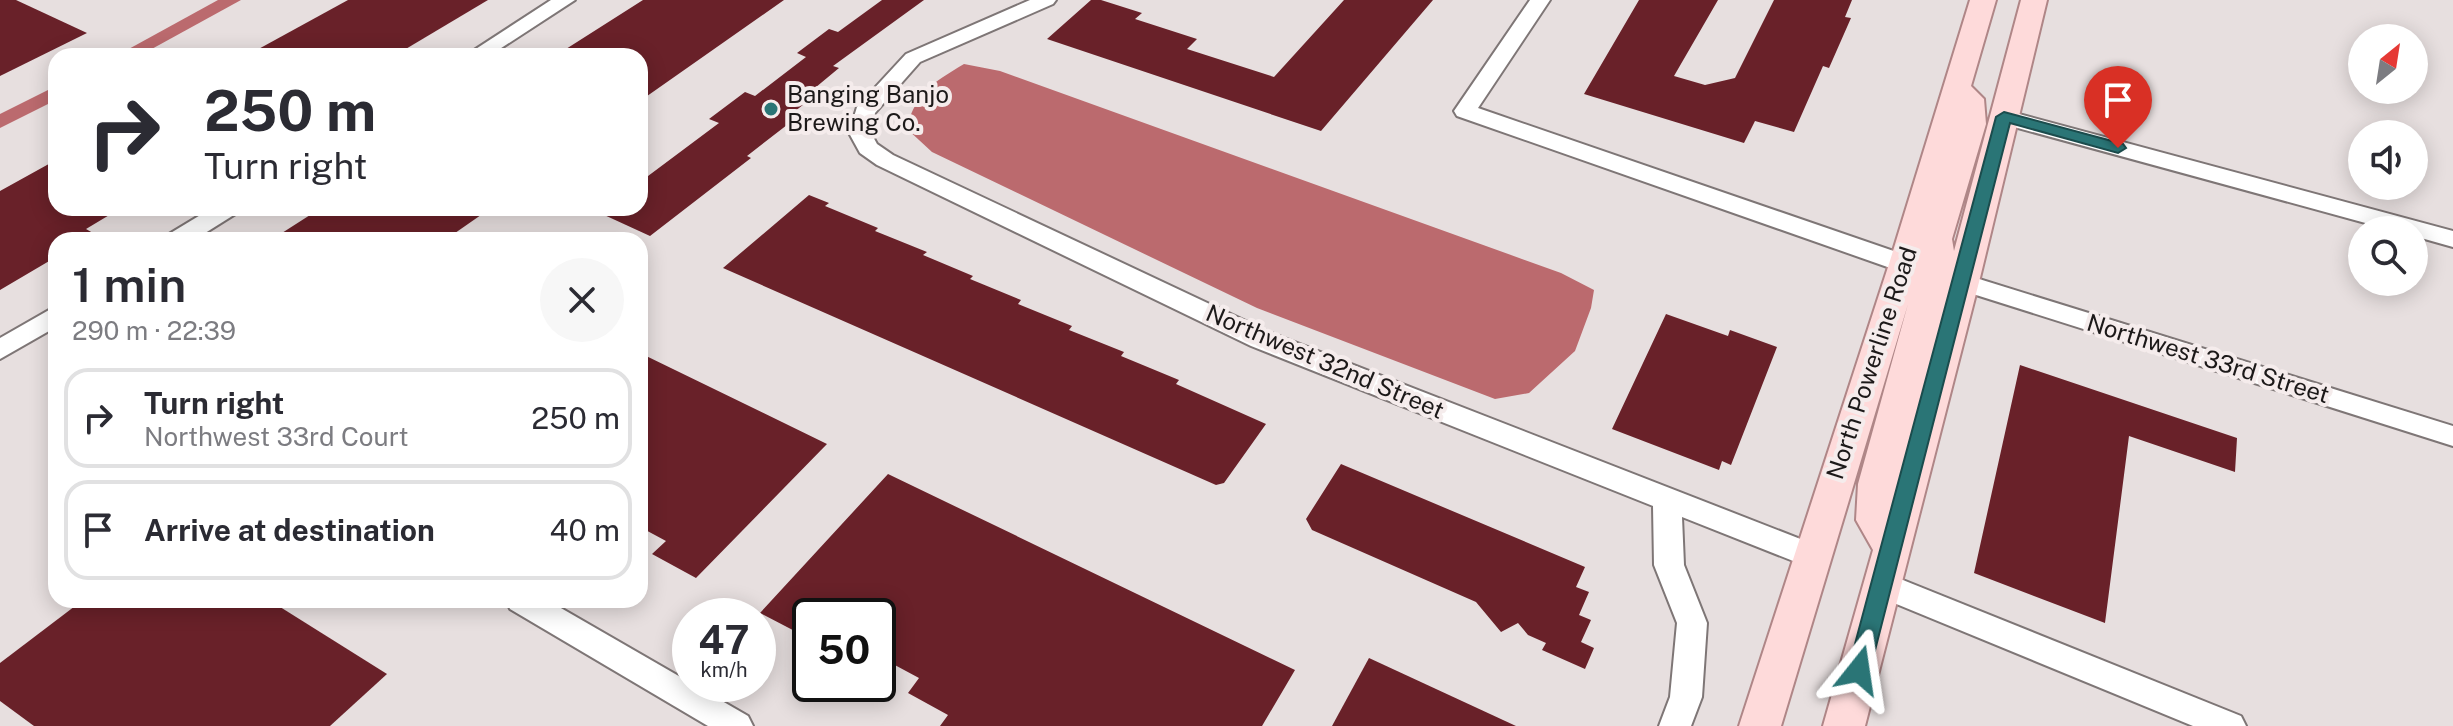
<!DOCTYPE html>
<html lang="en">
<head>
<meta charset="utf-8">
<style>
  :root { --surface:#fff; --page:#f7f7f7; --text:#2b2b33; --muted:#7c7c81; --line:#e1e1e2 }
  body { margin:0; font-family:"Public Sans",sans-serif; background:var(--page); color:var(--text); height:100vh; display:flex; flex-direction:column; font-size:30px; white-space:nowrap }
  * { box-sizing:border-box; margin:0 }
  p { font-size:26px; color:var(--muted) }
  .icon { flex:none; width:44px; height:44px; fill:none; stroke:currentColor; stroke-width:2; stroke-linecap:round; stroke-linejoin:round }
  .map { position:relative; flex:1; overflow:hidden }
  .details { position:absolute; left:48px; top:232px; width:600px; height:376px; display:flex; flex-direction:column; background:var(--surface); border-radius:24px; box-shadow:0 4px 20px #0003 }
  .details>* { flex:none }
  .hud { position:absolute; left:48px; top:48px; width:600px; height:168px; border-radius:24px; box-shadow:0 4px 20px #0003; background:#fff; color:var(--text); overflow:hidden }
  .needle { width:52px; rotate:30deg }
  .fabs { position:absolute; left:2348px; top:24px; display:grid; gap:16px }
  .fabs a { display:grid; place-items:center; width:80px; height:80px; border-radius:50%; background:var(--surface); box-shadow:0 4px 20px #0003; font-size:40px }
  .speed { position:absolute; left:672px; top:598px; display:flex; gap:16px; font-size:40px; font-weight:700; text-align:center }
  .speed>* { display:grid; place-content:center; width:104px; height:104px; border-radius:50%; background:var(--surface); box-shadow:0 4px 20px #0003; line-height:1 }
  .speed small { font-size:20px; font-weight:400 }
  .speed .limit { border:4px solid #111; border-radius:12px; background:#fff; color:#111 }
  .pin { position:absolute; display:grid; place-items:center; width:68px; height:68px; color:#fff; margin:-82px -34px; border-radius:50% 50% 50% 0; rotate:-45deg; box-shadow:0 0 8px #0007 }
  .pin .icon { rotate:45deg }
  .me { position:absolute; width:88px; margin:-44px; rotate:15deg; stroke-linejoin:round; filter:drop-shadow(0 0 6px #0008) }
  .turn { display:flex; align-items:center; gap:28px; height:168px; padding:0 24px; font-size:36px }
  .turn .icon { width:104px; height:104px; stroke-width:2.5 }
  .turn b { display:block; font-size:56px; line-height:68px }
  .round { display:grid; place-items:center; flex:none; width:84px; height:84px; border-radius:42px; background:var(--page) }
  .summary { display:flex; align-items:center; justify-content:space-between; height:136px; padding:0 24px }
  h1 { font-size:48px; font-weight:600; line-height:60px }
  ul { padding:0; list-style:none }
  li { display:flex; align-items:center; gap:24px; height:100px; margin:0 16px 12px; padding:0 8px; border:4px solid var(--line); border-radius:24px }
  li div { flex:1 }
  li b { display:block; font-size:30px }
  li em { font-style:normal }
  .map>svg:first-child { display:block }
  .water { fill:#bb6a6e }
  .lines { fill:none; stroke-linecap:round; stroke-linejoin:round }
  .canal { fill:#bb6a6e; fill-rule:evenodd }
  .building { fill:#692129 }
  .minor-casing { stroke:#7e7676; stroke-width:4 }
  .major-casing { stroke:#af8687; stroke-width:4 }
  .minor { fill:#fff; fill-rule:evenodd }
  .major { fill:#fedada; fill-rule:evenodd }
  .route { fill:#2a7576; stroke:#1b4c4d; stroke-width:2 }
  .poi-dot { fill:#2a7576; stroke:#f5ecec; stroke-width:3 }
  .labels { text-anchor:middle; stroke-width:8; stroke-linejoin:round; paint-order:stroke }
  .poi-label { font-size:24px; fill:#1c1919; stroke:#f5ecec; text-anchor:start }
  .street-label { font-size:24px; fill:#1c1919; stroke:#f5ecec }
</style>
</head>
<body>
<div class="map">
<svg width="2453" height="726" viewBox="0 0 2453 726">
  <rect width="100%" height="100%" fill="#e7dfdf"/>
  <path class="water" d="M 964,64 L 1000,71 L 1561,273 L 1594,290 L 1591,308 L 1575,351 L 1529,393 L 1495,399 L 1257,308 L 932,152 L 906,128 C 918,91 931,84 964,64 Z"/>
  <g class="lines">
    <g class="canal">
      <polygon points="218,0 241,0 139,56 116,56"/>
      <polygon points="56,86 56,100 0,128 0,114"/>
    </g>
  </g>
  <g class="building">
    <polygon points="0,0 16,0 87,33 0,76"/>
    <polygon points="348,0 488,0 394,56 246,56"/>
    <polygon points="643,0 784,0 640,101 640,56 555,56"/>
    <polygon points="882,0 924,0 833,66 839,68 798,102 804,104 789,116 796,118 747,156 751,158 650,236 589,208 640,208 640,182 719,123 709,119 745,92 755,96 806,57 797,53 829,29 838,32"/>
    <polygon points="1091,0 1101,0 1142,13 1135,19 1197,39 1187,49 1274,77 1344,0 1433,0 1321,131 1047,39"/>
    <polygon points="1639,0 1718,0 1674,76 1705,85 1735,78 1774,0 1852,0 1845,17 1851,18 1829,68 1823,66 1794,132 1755,121 1744,143 1584,94"/>
    <polygon points="56,160 56,208 121,208 86,229 105,240 56,240 56,257 0,290 0,191"/>
    <polygon points="809,195 829,203 825,206 878,228 875,231 927,252 923,255 973,276 970,279 1021,300 1018,304 1072,326 1069,330 1124,352 1121,356 1179,380 1176,384 1266,424 1224,483 1216,485 723,268"/>
    <polygon points="321,208 491,208 445,240 271,240"/>
    <polygon points="1666,314 1728,336 1730,330 1777,347 1731,465 1722,461 1719,470 1612,429"/>
    <polygon points="640,353 827,444 696,578 652,554 666,541 640,527"/>
    <polygon points="2020,365 2237,438 2235,472 2129,436 2105,623 1974,573"/>
    <polygon points="1341,464 1585,567 1576,587 1589,592 1579,615 1591,620 1581,642 1594,648 1585,669 1542,650 1546,643 1528,635 1518,623 1501,632 1476,602 1312,530 1306,519"/>
    <polygon points="888,474 1295,670 1262,726 940,726 948,715 908,693 919,678 878,656 878,616 810,616 810,639 760,613"/>
    <polygon points="83,600 269,600 387,674 330,726 34,726 0,701 0,663"/>
    <polygon points="1369,658 1516,726 1332,726"/>
  </g>
  <g class="lines">
    <g class="minor-casing">
      <g id="minor">
        <polygon points="551,0 575,0 489,56 465,56"/>
        <polygon points="1030,0 1056,0 1053,4 920,62 875,113 871,133 877,144 893,155 1269,332 1821,547 1826,556 1821,565 1811,568 1682,517 1684,565 1707,623 1702,697 1691,726 1659,726 1670,697 1677,623 1654,565 1653,506 1251,346 877,165 860,153 849,133 857,107 906,54"/>
        <polygon points="1530,0 1550,0 1478,108 1914,258 1917,264 1914,270 1905,272 1896,270 1457,116 1454,111"/>
        <polygon points="2004,110 2453,231 2453,247 2414,236 2414,230 2391,230 1996,122 1993,117"/>
        <polygon points="212,208 241,208 237,213 194,240 165,240 169,234"/>
        <polygon points="1963,274 2453,426 2453,446 1954,288 1951,282 1954,276"/>
        <polygon points="56,306 56,327 0,359 0,338"/>
        <polygon points="1883,572 2241,716 2246,726 2193,726 1872,594 1868,585 1872,576"/>
        <polygon points="506,600 547,600 748,716 753,726 708,726 510,609"/>
      </g>
    </g>
    <g class="major-casing">
      <polygon id="major" points="1970,0 1996,0 1971,86 1984,99 1986,124 1952,239 1954,251 2021,0 2047,0 1979,282 1865,726 1823,726 1873,550 1856,520 1858,484 1908,304 1781,726 1739,726 1889,264"/>
    </g>
    <use href="#minor" class="minor"/>
    <use href="#major" class="major"/>
  </g>
  <polygon class="route" points="2004,112 2123,144 2126,148 2118,153 2010,123 1870,670 1867,676 1859,679 1852,676 1848,670 1996,117"/>
  <circle class="poi-dot" cx="771" cy="109" r="8"/>
  <g class="labels">
    <g class="poi-label">
      <text x="787" y="103">Banging Banjo<tspan x="787" dy="28">Brewing Co.</tspan></text>
    </g>
    <g class="street-label">
      <text transform="translate(2208 359) rotate(17)" y="8">Northwest 33rd Street</text>
      <text transform="translate(1325 362) rotate(23)" y="8">Northwest 32nd Street</text>
      <text transform="translate(1872 363) rotate(-72)" y="8">North Powerline Road</text>
    </g>
  </g>
</svg>
<div class="fabs">
<a><svg class="needle" viewBox="-14 -14 28 28"><path d="M0-13l5 13h-10z" fill="#e53935"/><path d="M0 13l5-13h-10z" fill="#7c7c81"/></svg></a>
<a><svg class="icon" aria-label="sound" viewBox="0 0 24 24"><path d="M4 9h4l5-4v14l-5-4H4zM17 9q2 3 0 6"/></svg></a>
<a><svg class="icon" aria-label="search" viewBox="0 0 24 24"><circle cx="10" cy="10" r="6"/><path d="M15 15l6 6"/></svg></a>
</div>
<div class="speed"><div>47<small>km/h</small></div><div class="limit">50</div></div>
<div class="pin" style="left:2118px;top:148px;background:#d93025"><svg class="icon" aria-label="arrive" viewBox="0 0 24 24"><path d="M6 21V4h12l-3 4 3 4H6"/></svg></div>
<svg class="me" style="left:1859px;top:670px" viewBox="-20 -20 40 40"><path d="M0-17L14 15 0 8-14 15z" fill="#2a7576" stroke="#fff" stroke-width="4"/></svg>
<div class="hud">
<div class="turn"><svg class="icon" aria-label="right" viewBox="0 0 24 24"><path d="M7 20v-9h11M14 6l5 5-5 5"/></svg><div><b>250 m</b>Turn right</div></div>
</div>
<section class="details">
<div class="summary"><div><h1>1 min</h1><p>290 m · 22:39</p></div><a class="round"><svg class="icon" aria-label="close" viewBox="0 0 24 24"><path d="M6 6l12 12M18 6L6 18"/></svg></a></div>
<ul>
<li><svg class="icon" aria-label="right" viewBox="0 0 24 24"><path d="M7 20v-9h11M14 6l5 5-5 5"/></svg><div><b>Turn right</b><p>Northwest 33rd Court</p></div><em>250 m</em></li>
<li><svg class="icon" aria-label="arrive" viewBox="0 0 24 24"><path d="M6 21V4h12l-3 4 3 4H6"/></svg><div><b>Arrive at destination</b></div><em>40 m</em></li>
</ul>
</section>
</div>
</body>
</html>
